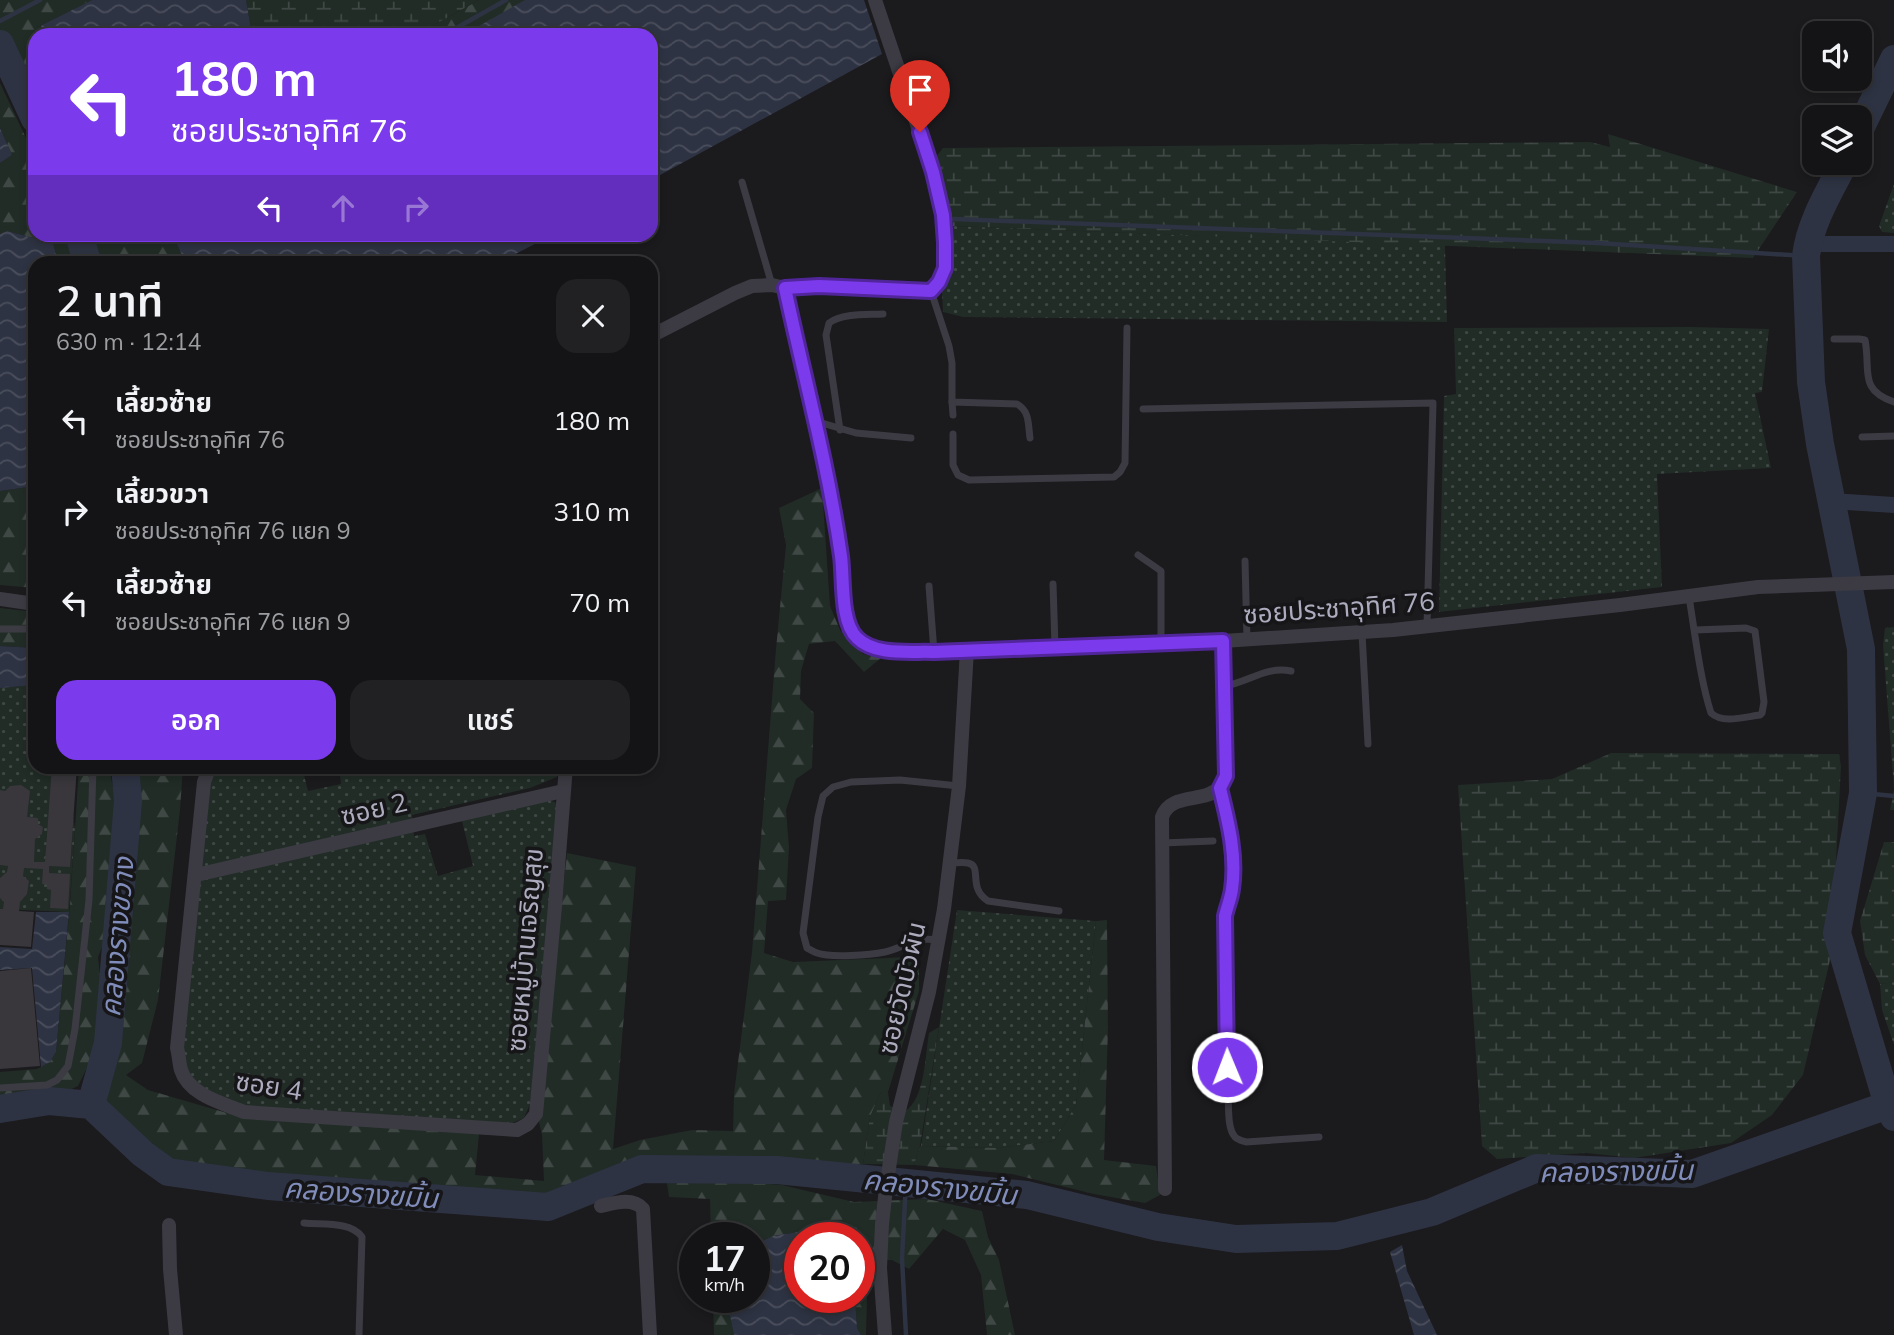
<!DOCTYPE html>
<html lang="th">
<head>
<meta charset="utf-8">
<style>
  :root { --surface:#141416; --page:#212123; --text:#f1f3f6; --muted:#9d9ea1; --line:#333335; --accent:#7c3aed }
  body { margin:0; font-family:Mulish,"Noto Sans Thai",sans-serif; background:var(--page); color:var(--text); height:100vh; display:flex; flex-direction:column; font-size:26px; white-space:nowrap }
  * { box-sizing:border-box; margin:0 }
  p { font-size:23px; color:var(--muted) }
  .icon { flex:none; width:38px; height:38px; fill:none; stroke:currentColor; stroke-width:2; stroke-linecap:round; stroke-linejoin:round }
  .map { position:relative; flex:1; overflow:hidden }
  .details { position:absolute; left:28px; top:256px; width:630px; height:518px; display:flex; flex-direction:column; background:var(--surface); border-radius:21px; box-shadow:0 4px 10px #0003,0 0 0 2px var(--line) }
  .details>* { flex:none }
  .banner { position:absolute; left:28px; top:28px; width:630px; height:214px; border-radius:21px; box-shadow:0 4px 10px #0003,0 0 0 2px var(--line); background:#7c3aed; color:#fff; overflow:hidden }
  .fabs { position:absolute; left:1802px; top:21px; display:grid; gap:14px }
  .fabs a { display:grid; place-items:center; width:70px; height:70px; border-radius:14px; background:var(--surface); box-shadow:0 4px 10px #0003,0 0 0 2px var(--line); font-size:35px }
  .speed { position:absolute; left:679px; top:1222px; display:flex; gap:14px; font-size:35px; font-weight:700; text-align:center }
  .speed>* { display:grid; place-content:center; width:91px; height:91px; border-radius:50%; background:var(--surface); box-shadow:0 4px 10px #0003,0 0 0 2px var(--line); line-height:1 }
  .speed small { font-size:18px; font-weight:400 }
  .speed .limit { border:10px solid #d22; background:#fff; color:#111 }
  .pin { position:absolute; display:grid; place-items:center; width:60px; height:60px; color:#fff; margin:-72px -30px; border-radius:50% 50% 50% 0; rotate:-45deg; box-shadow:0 0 7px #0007 }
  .pin .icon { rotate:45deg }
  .me { position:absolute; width:77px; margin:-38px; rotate:359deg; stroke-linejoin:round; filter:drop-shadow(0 0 5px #0008) }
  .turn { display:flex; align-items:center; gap:24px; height:147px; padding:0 28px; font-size:32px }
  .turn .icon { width:91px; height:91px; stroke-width:2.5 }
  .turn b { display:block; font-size:49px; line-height:60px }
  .lanes { display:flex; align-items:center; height:66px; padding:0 28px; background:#0003; justify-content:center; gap:35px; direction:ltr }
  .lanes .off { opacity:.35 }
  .round { display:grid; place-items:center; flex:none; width:74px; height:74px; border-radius:21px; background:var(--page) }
  .head { display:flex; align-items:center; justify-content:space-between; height:119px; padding:0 28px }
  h1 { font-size:42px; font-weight:600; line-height:52px }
  .cta { display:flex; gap:14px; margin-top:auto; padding:14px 28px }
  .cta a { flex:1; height:80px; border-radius:21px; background:var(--accent); color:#fff; font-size:28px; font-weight:600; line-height:80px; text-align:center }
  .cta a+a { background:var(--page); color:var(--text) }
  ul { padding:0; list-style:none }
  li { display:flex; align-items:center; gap:21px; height:91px; padding:0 28px }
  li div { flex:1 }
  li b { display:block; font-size:26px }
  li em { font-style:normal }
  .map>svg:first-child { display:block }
  .green { fill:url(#green-dots) }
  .forest { fill:url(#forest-firs) }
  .wetland { fill:url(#wetland-marsh) }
  .water { fill:url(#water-waves) }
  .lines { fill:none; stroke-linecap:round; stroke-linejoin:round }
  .stream { stroke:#2e3343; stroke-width:4.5 }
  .canal { stroke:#2e3343; stroke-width:16 }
  .river { stroke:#2e3343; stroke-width:28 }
  .building { fill:#39373c }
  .service { stroke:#3c3b43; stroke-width:7 }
  .minor { stroke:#3c3b43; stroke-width:14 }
  .route-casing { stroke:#51269a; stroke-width:18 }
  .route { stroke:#7c3aed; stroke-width:12 }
  .labels { text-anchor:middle; stroke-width:7; stroke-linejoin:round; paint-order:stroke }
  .street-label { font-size:26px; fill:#acacbe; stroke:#161518 }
  .water-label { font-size:28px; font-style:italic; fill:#808dbb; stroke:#161518 }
</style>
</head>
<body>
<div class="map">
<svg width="1894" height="1335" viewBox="0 0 1894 1335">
  <defs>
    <pattern id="green-dots" width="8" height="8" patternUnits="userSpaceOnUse" patternTransform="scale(1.75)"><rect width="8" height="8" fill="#212c26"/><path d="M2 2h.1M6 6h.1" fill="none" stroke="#3f4844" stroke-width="1.8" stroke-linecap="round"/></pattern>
    <pattern id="forest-firs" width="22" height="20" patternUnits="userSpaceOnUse" patternTransform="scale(1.75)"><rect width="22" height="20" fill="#212c26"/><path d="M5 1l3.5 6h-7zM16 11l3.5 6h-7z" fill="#3f4844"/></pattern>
    <pattern id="wetland-marsh" width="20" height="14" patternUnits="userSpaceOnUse" patternTransform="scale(1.75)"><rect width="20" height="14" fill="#212c26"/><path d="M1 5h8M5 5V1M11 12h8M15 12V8" fill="none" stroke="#3f4844"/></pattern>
    <pattern id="water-waves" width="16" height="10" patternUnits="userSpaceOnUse" patternTransform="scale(1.75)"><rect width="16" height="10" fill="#2e3343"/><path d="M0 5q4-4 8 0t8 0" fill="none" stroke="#4a4e5c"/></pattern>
  </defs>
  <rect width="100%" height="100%" fill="#1b1a1d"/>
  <g class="green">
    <polygon points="1894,184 1894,233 1882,232 1879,226"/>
    <polygon points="953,226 1445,245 1447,322 963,317 943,312 942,290 950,274 953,246"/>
    <polygon points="1692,327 1769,329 1762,392 1755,393 1771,468 1657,474 1662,587 1439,612 1444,396 1456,394 1454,328"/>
    <polygon points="1894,627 1894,810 1890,810 1894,789 1883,645 1885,628"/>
    <polygon points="35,685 35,766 66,767 75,829 69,912 0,909 0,688"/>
    <polygon points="215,767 302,767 308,791 341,784 339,767 558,767 557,777 530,788 412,815 414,836 425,834 438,876 473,866 462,821 545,800 555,802 558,809 530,1104 524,1118 512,1123 248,1108 196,1085 185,1068 182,1042 210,777"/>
    <polygon points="957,910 1096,921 1076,1105 1054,1141 998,1148 921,1146"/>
    <polygon points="1894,982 1894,1045 1882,1010 1880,984"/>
  </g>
  <g class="forest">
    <polygon points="0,0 92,0 42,25 37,35 35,35 31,48 35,59 35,104 0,30"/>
    <polygon points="479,0 527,0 464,35 416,35"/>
    <polygon points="0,83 35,157 35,234 67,235 72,262 58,262 53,243 7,231 0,234 0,163 12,155 0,128"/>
    <polygon points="88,235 173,235 185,262 95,262"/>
    <polygon points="35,486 35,588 0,585 0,491"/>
    <polygon points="822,488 830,606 840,630 863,654 881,658 864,672 835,641 809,644 801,671 800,699 814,713 812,768 796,779 786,810 789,847 786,900 768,901 764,953 793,962 912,957 919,965 919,991 888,1092 881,1092 870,1117 863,1164 728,1165 710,1160 666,1161 625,1165 547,1200 493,1199 284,1181 172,1165 122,1129 103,1105 104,1074 132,842 129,767 183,766 180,810 158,1000 142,1063 126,1075 148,1090 227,1113 479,1134 475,1175 544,1181 542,1135 539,1122 567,853 636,867 613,1149 640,1140 692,1130 733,1131 734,1094 752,952 776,649 786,545 779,508"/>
    <polygon points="0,608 35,612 35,648 0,646"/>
    <polygon points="79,767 109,767 118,814 105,907 108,932 98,957 104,1016 101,1039 78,1086 59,1095 0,1103 0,1072 37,1069 50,1062 56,1052 70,905"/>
    <polygon points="1107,920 1108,1028 1104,1160 1156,1166 1160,1195 1145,1203 1094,1194 1012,1174 914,1165 920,1146 998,1148 1054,1141 1076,1105 1096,921"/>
    <polygon points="666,1177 782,1185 854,1202 927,1199 982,1211 988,1237 999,1260 1015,1335 987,1335 981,1275 965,1240 943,1229 909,1269 892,1260 866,1261 867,1295 866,1335 861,1335 857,1328 855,1297 859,1297 859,1237 841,1237 830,1227 773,1236 754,1245 754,1237 711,1237 710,1199 669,1197"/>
    <polygon points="713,1297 726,1297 734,1335 714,1335"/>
  </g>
  <g class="wetland">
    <polygon points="246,0 479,0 416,35 252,35"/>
    <polygon points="1608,134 1797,192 1753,258 953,226 936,157 943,148 1590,142 1610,147"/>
    <polygon points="1611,753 1839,754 1841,766 1831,956 1803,1075 1772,1115 1731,1143 1634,1158 1586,1153 1497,1159 1482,1146 1458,785 1552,779"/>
    <polygon points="1884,842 1894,842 1894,982 1880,984 1865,955 1860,921"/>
    <path d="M 939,1027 L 920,1146 L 914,1165 L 863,1164 L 870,1117 L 881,1092 L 888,1092 L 890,1106 L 905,1111 C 925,1099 925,1056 929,1033 Z"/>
  </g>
  <g class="water">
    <polygon points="92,0 246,0 252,35 37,35 42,25"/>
    <polygon points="525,0 864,0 882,54 651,180 651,35 463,35"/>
    <polygon points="0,128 12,155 0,163"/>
    <polygon points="7,231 53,243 58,262 35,262 35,486 0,491 0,234"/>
    <polygon points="173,235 173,234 552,235 500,262 185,262"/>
    <polygon points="0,646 35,648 35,685 0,688"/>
    <polygon points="36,912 69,912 56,1052 50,1062 41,1067 32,968 0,970 0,947 32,949"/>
    <polygon points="830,1227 841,1237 800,1237 800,1297 855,1297 857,1328 861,1335 734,1335 726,1297 754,1297 754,1245 773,1236"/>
    <polygon points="1402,1245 1407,1271 1437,1335 1414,1335 1390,1252"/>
  </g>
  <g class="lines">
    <g class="stream">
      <polyline points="0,21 40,0"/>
      <polyline points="444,35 506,0"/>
      <polyline points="954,219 1597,243 1806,256"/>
      <polyline points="80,238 87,234"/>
      <polyline points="1863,793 1894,796"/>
      <polyline points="906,1183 902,1258 906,1335"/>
    </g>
    <g class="canal">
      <polyline points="1807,244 1894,244"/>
      <polyline points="1831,501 1894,505"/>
    </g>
    <g class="river">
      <polyline points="0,44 35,119"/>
      <polyline points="1860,129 1894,59"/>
      <path d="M 1844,163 C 1829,192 1810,223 1806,256 L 1811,382 L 1820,444 L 1861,649 L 1863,793 L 1837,933 L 1888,1105 L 1894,1117"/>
      <polyline points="79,234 87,262"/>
      <polyline points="91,1105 108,1043 128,801 125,766"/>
      <polyline points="0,1109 49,1101 91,1105 143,1154 168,1172 268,1186 548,1207 642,1169 777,1170 1027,1195 1158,1227 1236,1239 1337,1236 1432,1212 1537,1168 1692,1174 1888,1105"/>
    </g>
  </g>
  <g class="building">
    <polygon points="52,766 77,766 70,867 49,866 49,873 70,874 68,909 50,908 51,890 47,889 47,884 42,884 43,869 24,868 23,876 29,881 27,894 20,902 19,911 34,912 31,947 0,945 0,909 3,909 4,902 0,898 0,878 7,872 8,866 0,865 0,790 5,791 10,786 21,785 30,791 27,817 38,818 38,824 43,827 42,834 35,839 34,862 45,862"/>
    <polygon points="31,968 40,1066 0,1069 0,971"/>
  </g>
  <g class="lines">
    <g class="service">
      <polyline points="742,182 772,285"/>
      <path d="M 931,291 L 949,346 L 952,363 L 952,402 L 1017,404 C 1030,411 1028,425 1030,438"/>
      <path d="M 1834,339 L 1859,339 L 1865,340 C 1871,370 1858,390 1894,402"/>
      <polyline points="952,402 953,415"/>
      <polyline points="1143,409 1433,403 1427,626"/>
      <polyline points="815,421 856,433 911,438"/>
      <path d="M 840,430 L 826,335 L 829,323 C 843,313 866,315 883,314"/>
      <polyline points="953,434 953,465 958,475 969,480 1114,477 1120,472 1125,463 1127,328"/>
      <polyline points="1862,437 1894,436"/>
      <polyline points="1138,555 1161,571 1161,643"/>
      <polyline points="1245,561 1247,639"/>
      <polyline points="1053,584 1055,647"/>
      <polyline points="929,586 934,652"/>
      <path d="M 1689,597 C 1695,633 1700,679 1711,713 C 1723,724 1744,717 1760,715 L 1762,713 L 1764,702 L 1755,631 L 1746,628 L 1695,630"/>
      <polyline points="0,629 35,629"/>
      <polyline points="1362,633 1368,744"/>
      <path d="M 1225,686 C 1249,682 1266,666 1291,671"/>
      <path d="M 1220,788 C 1228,821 1237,855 1232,889 C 1231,898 1227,907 1225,916 L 1228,1095 C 1229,1107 1227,1128 1235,1137 C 1238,1140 1243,1141 1246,1142 L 1319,1137"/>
      <polyline points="1162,843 1213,841"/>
      <path d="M 951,863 C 956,863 963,862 968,863 C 983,866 967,888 988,901 L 1059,911"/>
      <path d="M 938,940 C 912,936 907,947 885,952 C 870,955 831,958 817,953 C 814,952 811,950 807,948 L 803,933 L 818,817 L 823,796 L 833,787 L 851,782 L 900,780 L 959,786"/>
      <polyline points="0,1088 47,1085 57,1080 68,1066 75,1029 89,900 93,766"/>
      <path d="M 304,1223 C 322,1225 351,1221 362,1237 L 359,1335"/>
    </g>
    <g class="minor">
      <polyline points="785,288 798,286 931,291 939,282 945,268 943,215 933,172 875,0"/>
      <path d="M 651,336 L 735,293 L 752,286 L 772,285 L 785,288 C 804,377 828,465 841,556 C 844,578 840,622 857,638 C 875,656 910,651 934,652 L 1223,641 L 1393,630 L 1620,605 L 1758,587 L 1894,582"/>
      <polyline points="0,599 35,604"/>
      <path d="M 210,766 L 204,782 L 177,1048 C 179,1055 179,1063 181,1070 C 189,1095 222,1103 244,1112 L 517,1130 L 528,1124 L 536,1114 L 555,906 L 566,766"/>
      <polyline points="196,875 563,791"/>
      <path d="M 1165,1189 L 1162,817 C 1170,792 1205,804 1220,787 C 1223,784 1224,780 1226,776 L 1223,641"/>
      <path d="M 601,1206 C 614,1203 633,1197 643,1209 L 650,1335"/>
      <polyline points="169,1225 170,1269 176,1335"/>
      <polyline points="885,1335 880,1268 882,1224 886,1188 896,1122 929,992 944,909 959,786 967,650"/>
    </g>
  </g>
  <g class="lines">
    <g class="route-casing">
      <path id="route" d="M 920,132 L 933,172 L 943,215 L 945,243 L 945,268 L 939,282 L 931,291 L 819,286 L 785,288 C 804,377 828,465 841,556 C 844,578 840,622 857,638 C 875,656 910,651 934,652 L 1223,641 L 1226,776 L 1220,788 C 1228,821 1237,855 1232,889 C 1231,898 1227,907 1225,916 L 1227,1067"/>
    </g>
    <use href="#route" class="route"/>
  </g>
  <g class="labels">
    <g class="street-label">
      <text transform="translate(1339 608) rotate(-4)" y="9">ซอยประชาอุทิศ 76</text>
      <text transform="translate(374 809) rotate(-13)" y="9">ซอย 2</text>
      <text transform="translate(525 950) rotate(-85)" y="9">ซอยหมู่บ้านเจริญสุข</text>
      <text transform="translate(902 988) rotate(-77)" y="9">ซอยวัดบัวผัน</text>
      <text transform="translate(269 1086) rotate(9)" y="9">ซอย 4</text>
    </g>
    <g class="water-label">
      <text transform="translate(117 937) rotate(-85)" y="10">คลองรางขวาง</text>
      <text transform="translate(1616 1171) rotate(-1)" y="10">คลองรางขมิ้น</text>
      <text transform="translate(940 1187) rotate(6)" y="10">คลองรางขมิ้น</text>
      <text transform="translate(361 1193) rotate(4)" y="10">คลองรางขมิ้น</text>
    </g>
  </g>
</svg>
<div class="fabs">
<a><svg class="icon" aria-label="sound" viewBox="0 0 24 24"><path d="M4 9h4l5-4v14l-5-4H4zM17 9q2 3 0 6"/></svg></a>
<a><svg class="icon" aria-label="layers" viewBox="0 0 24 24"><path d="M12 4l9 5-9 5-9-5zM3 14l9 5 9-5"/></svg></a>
</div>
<div class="speed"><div>17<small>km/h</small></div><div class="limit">20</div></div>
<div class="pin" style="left:920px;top:132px;background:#d93025"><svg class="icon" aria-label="arrive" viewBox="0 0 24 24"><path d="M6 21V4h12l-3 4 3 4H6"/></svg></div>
<svg class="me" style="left:1227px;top:1067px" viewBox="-20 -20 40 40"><circle r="17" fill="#7c3aed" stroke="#fff" stroke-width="3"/><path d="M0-11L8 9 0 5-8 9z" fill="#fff"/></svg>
<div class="banner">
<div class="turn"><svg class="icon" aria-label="left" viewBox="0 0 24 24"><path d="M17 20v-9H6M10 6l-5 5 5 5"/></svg><div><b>180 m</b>ซอยประชาอุทิศ 76</div></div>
<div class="lanes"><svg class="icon" aria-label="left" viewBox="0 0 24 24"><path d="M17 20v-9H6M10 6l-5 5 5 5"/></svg><svg class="icon off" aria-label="ahead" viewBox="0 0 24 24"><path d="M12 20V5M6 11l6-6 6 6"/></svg><svg class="icon off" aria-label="right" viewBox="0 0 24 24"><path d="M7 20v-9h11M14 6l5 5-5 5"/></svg></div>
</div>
<section class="details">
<div class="head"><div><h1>2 นาที</h1><p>630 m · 12:14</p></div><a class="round"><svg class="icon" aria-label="close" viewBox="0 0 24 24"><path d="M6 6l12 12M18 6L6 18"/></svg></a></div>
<ul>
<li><svg class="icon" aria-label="left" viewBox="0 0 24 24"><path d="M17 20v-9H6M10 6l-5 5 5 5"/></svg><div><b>เลี้ยวซ้าย</b><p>ซอยประชาอุทิศ 76</p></div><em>180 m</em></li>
<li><svg class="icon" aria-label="right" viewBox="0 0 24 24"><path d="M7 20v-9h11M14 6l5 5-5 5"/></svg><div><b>เลี้ยวขวา</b><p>ซอยประชาอุทิศ 76 แยก 9</p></div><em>310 m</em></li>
<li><svg class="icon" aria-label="left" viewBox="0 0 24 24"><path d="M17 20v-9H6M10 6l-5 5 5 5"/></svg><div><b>เลี้ยวซ้าย</b><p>ซอยประชาอุทิศ 76 แยก 9</p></div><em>70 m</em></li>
</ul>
<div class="cta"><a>ออก</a><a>แชร์</a></div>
</section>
</div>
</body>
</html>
